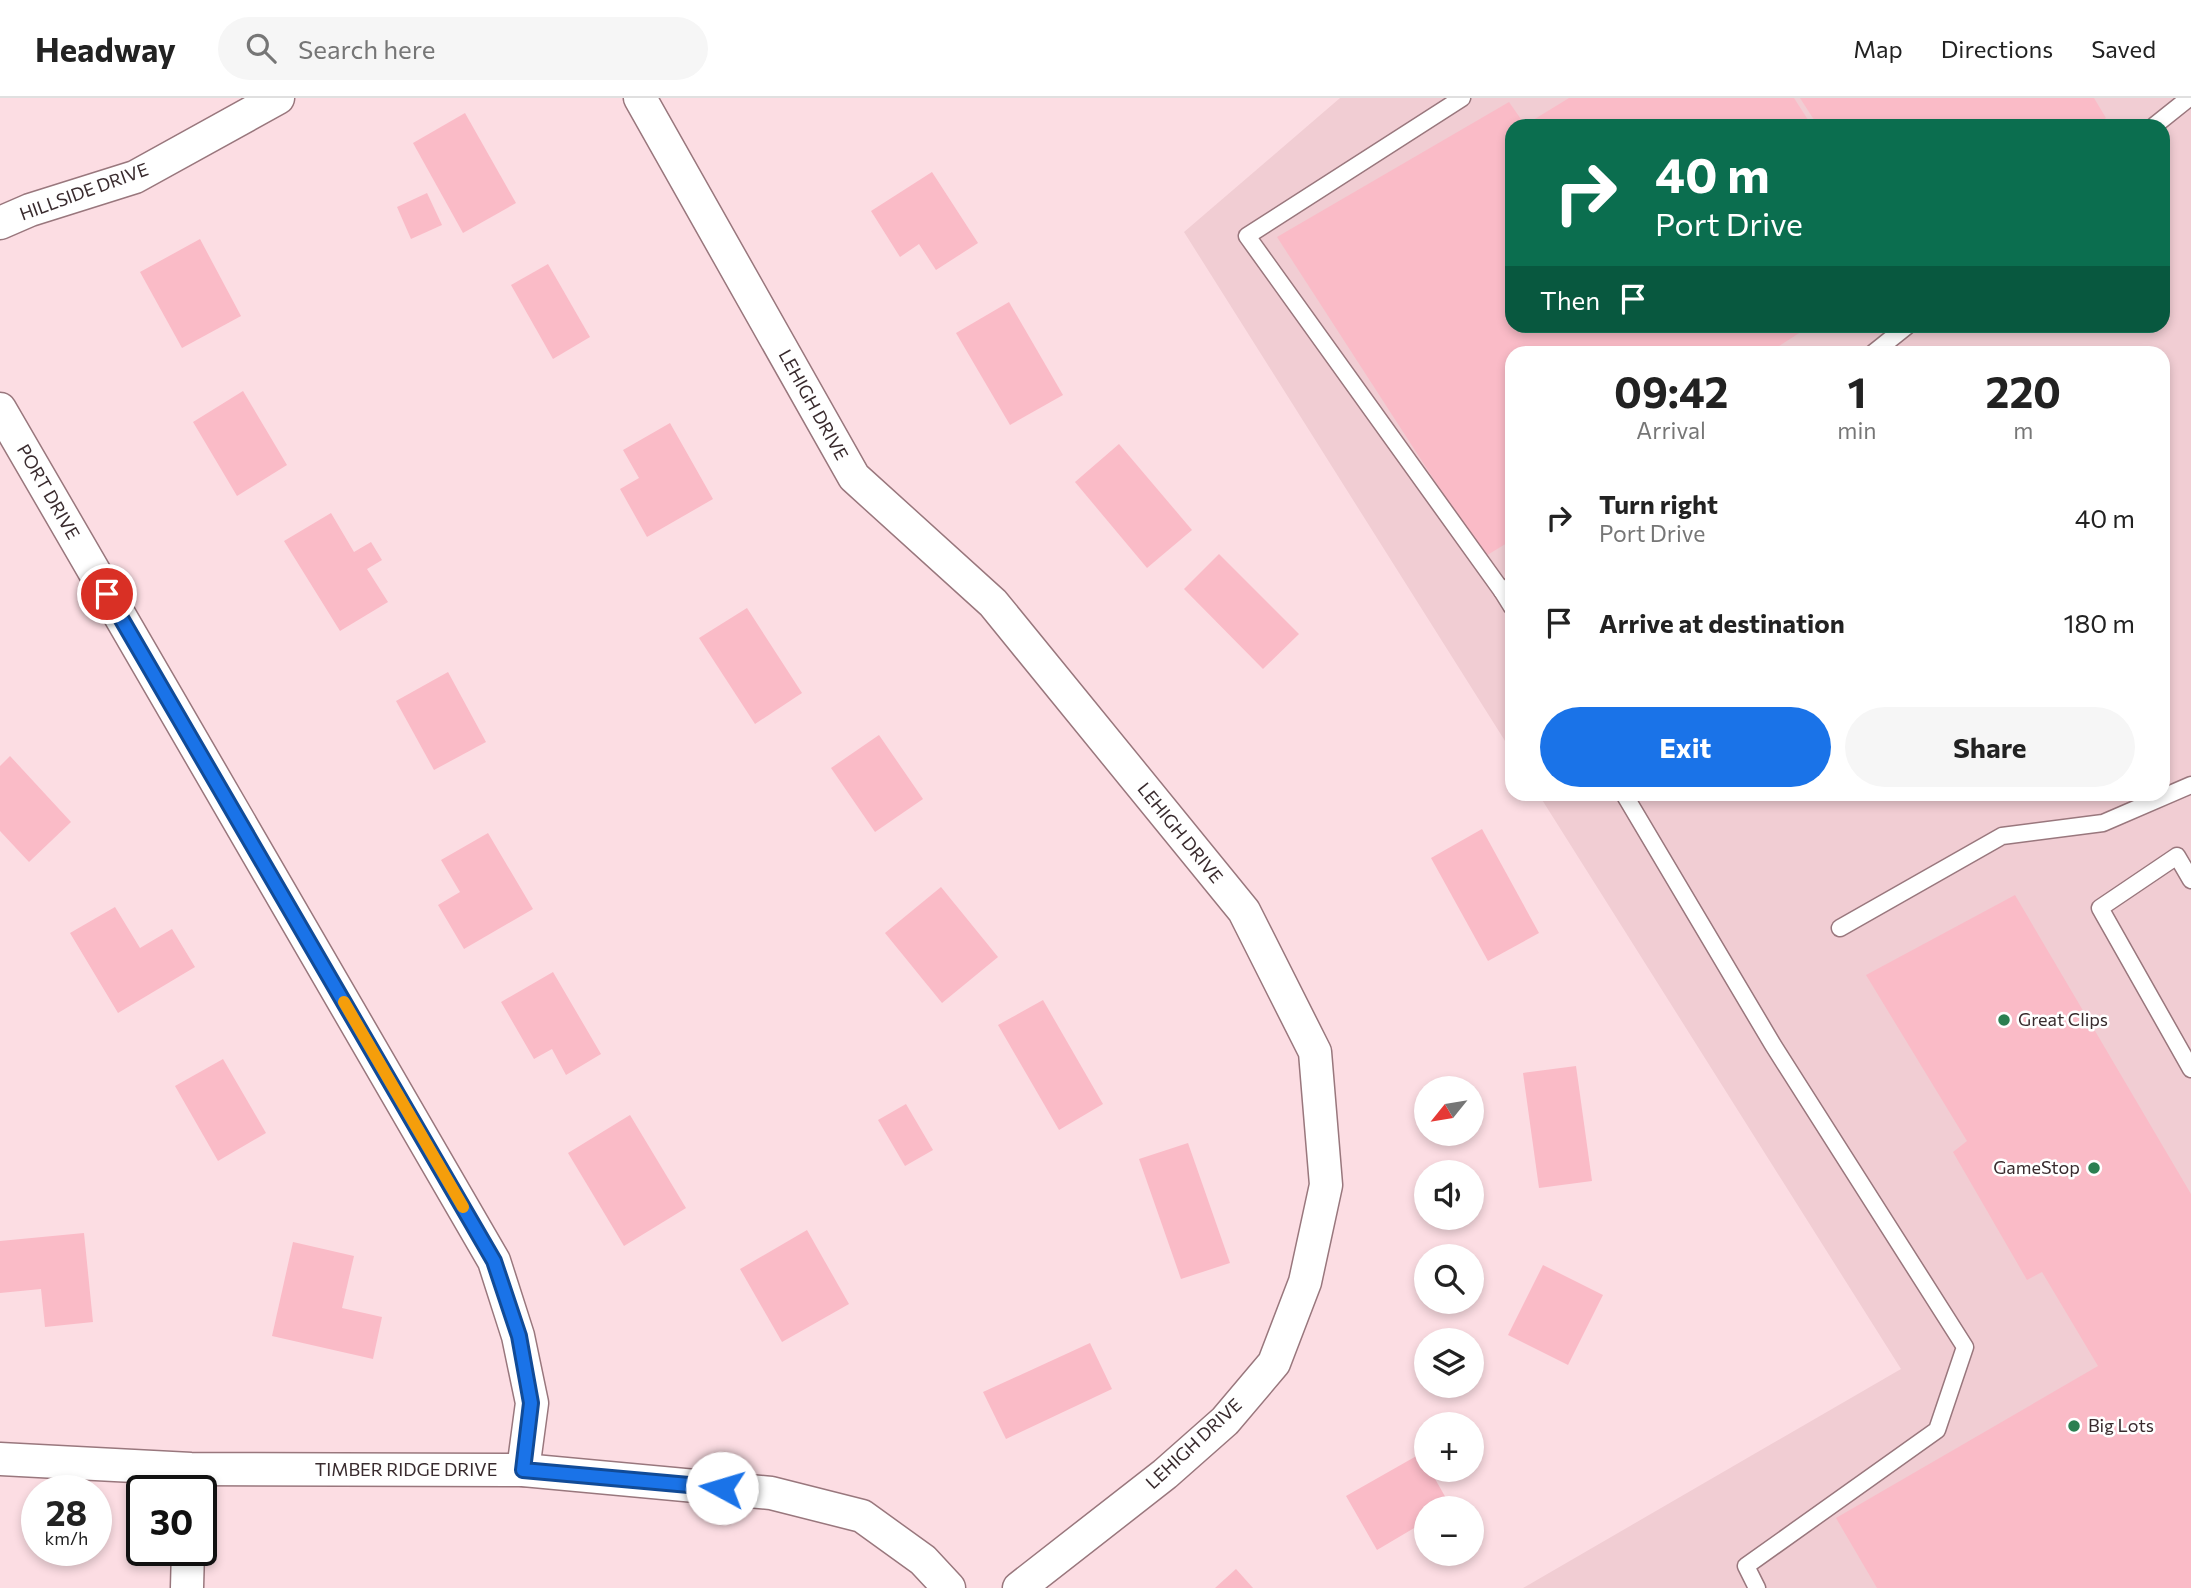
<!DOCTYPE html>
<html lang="en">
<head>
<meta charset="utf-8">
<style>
  :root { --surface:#fff; --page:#f6f6f6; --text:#222; --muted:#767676; --line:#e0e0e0; --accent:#1a73e8 }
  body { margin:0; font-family:Commissioner,sans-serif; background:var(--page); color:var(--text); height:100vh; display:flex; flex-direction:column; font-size:26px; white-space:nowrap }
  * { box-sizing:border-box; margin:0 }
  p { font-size:23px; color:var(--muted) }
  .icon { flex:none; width:38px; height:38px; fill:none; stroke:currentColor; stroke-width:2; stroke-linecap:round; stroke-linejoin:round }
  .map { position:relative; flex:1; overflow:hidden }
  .details { position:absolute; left:1505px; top:248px; width:665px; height:455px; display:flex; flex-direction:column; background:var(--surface); border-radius:21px; box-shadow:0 4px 10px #0003 }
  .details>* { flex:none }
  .banner { position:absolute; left:1505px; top:21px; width:665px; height:214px; border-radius:21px; box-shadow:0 4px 10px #0003; background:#0b6e4f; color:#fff; overflow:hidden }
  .needle { width:46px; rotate:240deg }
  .buttons { position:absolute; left:1414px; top:978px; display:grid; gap:14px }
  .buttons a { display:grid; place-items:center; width:70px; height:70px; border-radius:50%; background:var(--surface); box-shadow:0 4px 10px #0003; font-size:35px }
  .speed { position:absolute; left:21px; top:1377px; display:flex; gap:14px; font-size:35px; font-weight:700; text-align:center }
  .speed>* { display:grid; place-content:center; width:91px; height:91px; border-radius:50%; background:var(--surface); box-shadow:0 4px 10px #0003; line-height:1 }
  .speed small { font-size:18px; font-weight:400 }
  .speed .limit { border:4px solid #111; border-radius:10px; background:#fff; color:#111 }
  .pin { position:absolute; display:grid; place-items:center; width:60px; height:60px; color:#fff; margin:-30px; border:4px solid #fff; border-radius:50%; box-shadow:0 2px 7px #0007 }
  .me { position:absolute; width:77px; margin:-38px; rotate:276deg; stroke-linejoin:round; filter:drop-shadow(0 0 5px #0008) }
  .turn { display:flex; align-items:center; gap:24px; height:147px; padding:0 35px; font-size:32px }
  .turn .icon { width:91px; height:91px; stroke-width:2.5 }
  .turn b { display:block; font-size:49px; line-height:60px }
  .then { display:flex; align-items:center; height:66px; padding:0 35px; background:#0003; gap:14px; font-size:26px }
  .eta { display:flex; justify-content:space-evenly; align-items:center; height:119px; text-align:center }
  .eta b { font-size:42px; font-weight:700; line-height:49px }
  .primary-button { display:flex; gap:14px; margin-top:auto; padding:14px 35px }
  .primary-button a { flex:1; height:80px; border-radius:42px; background:var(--accent); color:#fff; font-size:28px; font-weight:700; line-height:80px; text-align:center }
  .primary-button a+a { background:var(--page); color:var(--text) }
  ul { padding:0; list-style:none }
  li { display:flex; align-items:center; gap:21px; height:105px; padding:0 35px }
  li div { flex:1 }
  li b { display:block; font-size:26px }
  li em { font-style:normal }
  header { display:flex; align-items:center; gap:42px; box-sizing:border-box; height:98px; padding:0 35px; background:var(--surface); border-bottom:2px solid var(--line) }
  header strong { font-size:33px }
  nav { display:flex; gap:38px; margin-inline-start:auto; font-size:24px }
  .search { width:490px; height:63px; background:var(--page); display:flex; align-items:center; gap:18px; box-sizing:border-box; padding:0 24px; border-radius:38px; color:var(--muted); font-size:26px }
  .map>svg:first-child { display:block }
  .built { fill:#f1cdd3; fill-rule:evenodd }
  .building { fill:#fabbc7 }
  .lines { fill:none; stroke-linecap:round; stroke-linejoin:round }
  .service-casing { stroke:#99777d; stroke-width:19 }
  .minor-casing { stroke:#99777d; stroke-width:35 }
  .service { stroke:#fff; stroke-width:16 }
  .minor { stroke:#fff; stroke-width:32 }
  .route-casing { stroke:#114b97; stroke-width:18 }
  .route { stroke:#1a73e8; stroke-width:12 }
  .slow { stroke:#f59e0b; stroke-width:12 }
  .poi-dot { fill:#2b7f51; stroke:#fff; stroke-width:2.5 }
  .labels { text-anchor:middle; stroke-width:5; stroke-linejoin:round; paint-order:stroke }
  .street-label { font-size:18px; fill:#392b2e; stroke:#fff }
  .poi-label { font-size:18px; fill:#392b2e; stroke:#fff; text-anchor:start }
</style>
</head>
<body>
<header>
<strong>Headway</strong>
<div class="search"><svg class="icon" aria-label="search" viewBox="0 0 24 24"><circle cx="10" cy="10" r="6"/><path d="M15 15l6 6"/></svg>Search here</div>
<nav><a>Map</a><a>Directions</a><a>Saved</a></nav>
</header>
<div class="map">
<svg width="2191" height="1490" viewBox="0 0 2191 1490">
  <rect width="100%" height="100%" fill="#fcdde3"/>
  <path class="built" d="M 1340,0 L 2191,0 L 2191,1490 L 1523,1490 L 1901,1271 L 1539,697 L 2163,696 L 2163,256 L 1512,256 L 1512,654 L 1184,134 ZM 1512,28 L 2163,28 L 2163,228 L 1512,228 Z"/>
  <g class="building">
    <polygon points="1569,0 1794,0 1812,28 1512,28 1512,228 1810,228 1767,256 1512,256 1512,442 1484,459 1277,139 1509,4 1525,27"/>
    <polygon points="1800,0 2094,0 2106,20 2092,28 1818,28"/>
    <polygon points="465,15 516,105 463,135 413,45"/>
    <polygon points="932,74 978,145 936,172 919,146 900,159 871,113"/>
    <polygon points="427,95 442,127 411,141 397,109"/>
    <polygon points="200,141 241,218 182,250 140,174"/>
    <polygon points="548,166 590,239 553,261 511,187"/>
    <polygon points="1009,204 1063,297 1010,327 956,235"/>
    <polygon points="243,293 287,367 237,398 193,324"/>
    <polygon points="670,325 713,401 647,439 620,391 639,380 623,352"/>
    <polygon points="1119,346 1192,432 1147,470 1075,384"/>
    <polygon points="331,415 354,454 371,444 382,462 367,471 388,504 340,533 284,443"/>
    <polygon points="1219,456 1299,536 1263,571 1184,491"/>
    <polygon points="747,510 802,595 755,626 699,540"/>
    <polygon points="448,574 486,644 434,672 396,603"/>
    <polygon points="879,637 923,701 875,734 831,670"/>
    <polygon points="10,658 71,724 29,764 0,733 0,668"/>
    <polygon points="1482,731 1539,835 1488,863 1431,760"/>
    <polygon points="488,735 533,811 464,851 438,807 460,794 441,762"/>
    <polygon points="941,789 998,859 942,905 885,835"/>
    <polygon points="2015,797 2191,1096 2191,1490 1877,1490 1836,1420 2098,1268 2042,1174 2027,1182 1953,1054 1967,1043 1866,877"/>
    <polygon points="115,809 140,850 172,831 195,869 118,915 70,835"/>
    <polygon points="553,874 601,956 566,977 552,951 534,961 501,904"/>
    <polygon points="1043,902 1103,1006 1059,1032 998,927"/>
    <polygon points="223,961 266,1035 218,1063 175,988"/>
    <polygon points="1576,968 1592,1083 1539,1090 1523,975"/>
    <polygon points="906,1006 933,1052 905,1068 878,1022"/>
    <polygon points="630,1017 686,1110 624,1148 568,1055"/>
    <polygon points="1188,1045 1230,1165 1181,1181 1139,1061"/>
    <polygon points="807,1132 849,1206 782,1244 740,1171"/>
    <polygon points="84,1135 93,1224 45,1229 41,1191 0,1195 0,1143"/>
    <polygon points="293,1144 354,1158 342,1210 382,1219 373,1261 272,1238"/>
    <polygon points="1543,1167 1603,1197 1568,1267 1508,1237"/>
    <polygon points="1090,1245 1112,1291 1006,1341 983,1294"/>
    <polygon points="1420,1356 1426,1366 1426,1372 1430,1372 1451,1409 1426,1410 1426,1423 1377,1452 1346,1398"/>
    <polygon points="1236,1471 1253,1490 1215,1490"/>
  </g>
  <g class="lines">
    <g class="service-casing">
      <g id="service">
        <polyline points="1462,0 1247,138 1502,493 1512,487"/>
        <polyline points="2154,28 2189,0"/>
        <polyline points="1872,256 1907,228"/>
        <polyline points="1502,493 1512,509"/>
        <polyline points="1624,696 1773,947 1965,1249 1937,1332 1746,1468 1757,1490"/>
        <polyline points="2191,782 2177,758 2100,810 2191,971"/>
        <polyline points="1840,830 2002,738 2103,725 2191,687"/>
      </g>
    </g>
    <g class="minor-casing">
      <g id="minor">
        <polyline points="640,0 854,379 993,505 1244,813 1315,954 1326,1087 1305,1184 1274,1265 1225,1323 1165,1376 1019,1490"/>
        <polyline points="0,125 30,112 135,79 278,0"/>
        <polyline points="0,311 494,1163 518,1238 532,1305 523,1372"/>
        <polyline points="0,1361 191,1371 523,1372 771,1395 862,1418 923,1462 949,1490"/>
        <polyline points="187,1490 188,1452"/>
      </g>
    </g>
    <use href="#service" class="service"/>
    <use href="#minor" class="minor"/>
  </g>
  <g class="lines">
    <g class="route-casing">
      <polyline id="route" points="107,496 494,1163 519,1238 531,1305 523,1372 722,1390"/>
    </g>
    <use href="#route" class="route"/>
    <polyline class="slow" points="344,904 463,1109"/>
  </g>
  <g class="poi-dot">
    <circle cx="2004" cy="922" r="7"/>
    <circle cx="2094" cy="1070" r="7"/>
    <circle cx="2074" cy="1328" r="7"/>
  </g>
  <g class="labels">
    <g class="street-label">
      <text transform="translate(84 94) rotate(-20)" y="6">HILLSIDE DRIVE</text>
      <text transform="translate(813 307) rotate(61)" y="6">LEHIGH DRIVE</text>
      <text transform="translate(48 394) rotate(60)" y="6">PORT DRIVE</text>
      <text transform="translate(1180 735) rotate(51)" y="6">LEHIGH DRIVE</text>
      <text transform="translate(1194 1346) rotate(-43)" y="6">LEHIGH DRIVE</text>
      <text x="406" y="1378">TIMBER RIDGE DRIVE</text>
    </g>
    <g class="poi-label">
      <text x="2018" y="928">Great Clips</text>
      <text x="2080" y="1076" text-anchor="end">GameStop</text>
      <text x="2088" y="1334">Big Lots</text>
    </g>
  </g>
</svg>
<div class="buttons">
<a><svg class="needle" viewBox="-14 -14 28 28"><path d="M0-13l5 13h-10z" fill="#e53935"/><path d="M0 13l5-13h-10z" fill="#767676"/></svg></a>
<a><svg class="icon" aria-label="sound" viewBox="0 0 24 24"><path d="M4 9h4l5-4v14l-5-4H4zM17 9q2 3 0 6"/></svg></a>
<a><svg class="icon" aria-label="search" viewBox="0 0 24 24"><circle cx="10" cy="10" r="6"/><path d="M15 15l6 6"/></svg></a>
<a><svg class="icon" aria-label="layers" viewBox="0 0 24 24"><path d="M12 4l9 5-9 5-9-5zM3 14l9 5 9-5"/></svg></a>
<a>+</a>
<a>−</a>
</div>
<div class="speed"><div>28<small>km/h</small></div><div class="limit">30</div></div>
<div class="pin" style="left:107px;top:496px;background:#d93025"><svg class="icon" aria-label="arrive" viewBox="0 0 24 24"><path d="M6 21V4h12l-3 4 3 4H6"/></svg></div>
<svg class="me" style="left:722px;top:1390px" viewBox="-20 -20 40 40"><circle r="19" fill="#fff"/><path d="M0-13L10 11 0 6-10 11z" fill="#1a73e8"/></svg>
<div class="banner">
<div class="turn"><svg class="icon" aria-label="right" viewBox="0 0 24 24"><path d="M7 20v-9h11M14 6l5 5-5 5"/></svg><div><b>40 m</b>Port Drive</div></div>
<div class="then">Then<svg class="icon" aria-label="arrive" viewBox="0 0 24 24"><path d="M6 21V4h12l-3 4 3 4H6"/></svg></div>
</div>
<section class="details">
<div class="eta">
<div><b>09:42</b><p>Arrival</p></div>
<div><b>1</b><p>min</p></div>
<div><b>220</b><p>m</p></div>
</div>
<ul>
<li><svg class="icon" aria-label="right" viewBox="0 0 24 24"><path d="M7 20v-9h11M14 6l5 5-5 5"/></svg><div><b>Turn right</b><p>Port Drive</p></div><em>40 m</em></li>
<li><svg class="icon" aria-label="arrive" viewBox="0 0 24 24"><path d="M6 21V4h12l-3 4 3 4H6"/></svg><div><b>Arrive at destination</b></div><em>180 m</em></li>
</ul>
<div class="primary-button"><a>Exit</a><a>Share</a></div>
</section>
</div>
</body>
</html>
